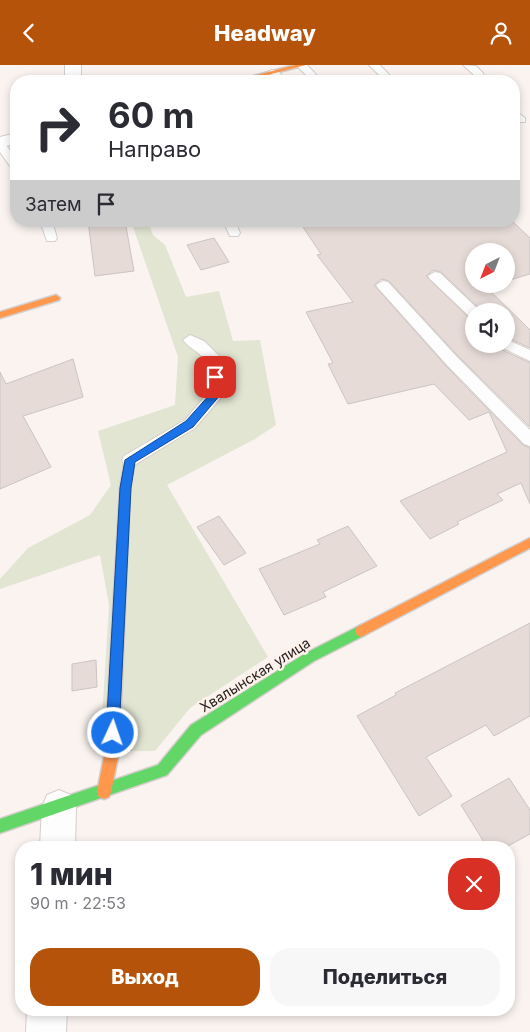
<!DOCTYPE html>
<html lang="ru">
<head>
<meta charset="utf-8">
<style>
  :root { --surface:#fff; --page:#f7f7f7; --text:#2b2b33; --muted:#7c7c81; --accent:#b45309 }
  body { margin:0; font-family:Inter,sans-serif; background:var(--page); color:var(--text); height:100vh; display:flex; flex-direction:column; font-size:19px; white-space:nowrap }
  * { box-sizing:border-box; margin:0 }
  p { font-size:16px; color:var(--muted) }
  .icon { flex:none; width:28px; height:28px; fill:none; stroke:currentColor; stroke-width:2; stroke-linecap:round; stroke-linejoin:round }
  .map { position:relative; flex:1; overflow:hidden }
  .details { position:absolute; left:15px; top:776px; width:500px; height:175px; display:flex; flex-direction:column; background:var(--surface); border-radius:20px; box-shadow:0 2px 8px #0003 }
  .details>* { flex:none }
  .top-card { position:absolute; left:10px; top:10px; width:510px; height:152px; border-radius:20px; box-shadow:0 2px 8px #0003; background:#fff; color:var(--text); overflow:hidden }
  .needle { width:32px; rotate:222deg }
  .fabs { position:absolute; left:465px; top:178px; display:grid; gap:10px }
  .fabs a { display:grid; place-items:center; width:50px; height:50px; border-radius:50%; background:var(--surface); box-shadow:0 2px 8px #0003; font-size:25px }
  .pin { position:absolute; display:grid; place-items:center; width:42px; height:42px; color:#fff; margin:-21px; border-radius:10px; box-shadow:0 2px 8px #0006 }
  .me { position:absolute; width:55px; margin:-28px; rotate:3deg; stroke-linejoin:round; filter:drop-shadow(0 0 4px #0008) }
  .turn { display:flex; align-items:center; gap:18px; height:105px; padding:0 15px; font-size:22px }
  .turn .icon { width:65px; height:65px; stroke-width:2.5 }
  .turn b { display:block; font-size:35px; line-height:42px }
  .then { display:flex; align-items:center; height:48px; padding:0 15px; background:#0003; gap:10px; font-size:19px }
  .round { display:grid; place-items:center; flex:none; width:52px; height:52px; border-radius:20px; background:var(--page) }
  .headline { display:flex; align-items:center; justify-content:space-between; height:85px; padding:0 15px }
  h1 { font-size:30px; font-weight:800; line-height:38px }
  .cta { display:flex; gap:10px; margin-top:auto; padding:10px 15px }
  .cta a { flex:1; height:58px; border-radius:20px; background:var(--accent); color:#fff; font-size:20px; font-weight:800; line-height:58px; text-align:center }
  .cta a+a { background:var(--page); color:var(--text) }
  header { display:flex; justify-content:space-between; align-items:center; height:65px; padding:0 15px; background:var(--accent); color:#fff; font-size:22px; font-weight:800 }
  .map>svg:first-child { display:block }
  .green { fill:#e1e5d2 }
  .building { fill:#e6dbd6; stroke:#cac5c2 }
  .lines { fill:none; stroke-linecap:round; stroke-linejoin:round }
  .lane-casing { stroke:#d4cecc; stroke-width:2 }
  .street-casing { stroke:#d4cecc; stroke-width:2 }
  .fast-casing { stroke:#d4cecc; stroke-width:3 }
  .slow-casing { stroke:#d4cecc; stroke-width:3 }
  .lane { fill:#fefdfd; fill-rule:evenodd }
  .street { fill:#fefdfd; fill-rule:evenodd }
  .fast { fill:#63d668; fill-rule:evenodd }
  .slow { fill:#ff974d; fill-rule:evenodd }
  .route { fill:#1a73e8; stroke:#114b97 }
  .labels { text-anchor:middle; stroke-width:5; stroke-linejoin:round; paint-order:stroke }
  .street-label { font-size:14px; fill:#211c1a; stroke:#fff2eb }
</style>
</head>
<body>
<header><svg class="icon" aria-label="back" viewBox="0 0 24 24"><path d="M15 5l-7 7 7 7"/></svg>Headway<svg class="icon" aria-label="person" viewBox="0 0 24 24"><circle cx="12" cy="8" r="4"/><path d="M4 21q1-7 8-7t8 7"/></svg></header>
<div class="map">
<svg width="530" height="967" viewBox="0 0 530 967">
  <rect width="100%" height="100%" fill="#faf3f0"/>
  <polygon class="green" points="131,156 148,156 153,170 165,180 186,232 219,226 233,276 260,275 276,360 255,374 167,420 268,592 190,643 155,686 100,686 109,540 100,490 0,524 0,514 28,483 90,450 111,420 98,366 175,340 178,292"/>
  <g class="building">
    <polygon points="88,156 125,156 134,206 95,211"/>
    <polygon points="299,156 512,156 530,173 530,209 506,216 506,186 474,186 474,219 495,219 485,221 530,265 530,283 506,272 506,246 480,246 480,244 441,207 434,205 426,211 468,252 474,254 474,279 497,279 500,284 530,298 530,362 458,291 389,216 382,214 374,220 446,301 523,380 530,383 530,439 521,418 497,429 503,435 457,457 459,459 430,474 400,436 507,387 489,347 469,355 434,319 348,339 328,299 333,298 306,247 353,237 317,190 321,189"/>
    <polygon points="214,173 229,197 201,205 187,180"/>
    <polygon points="73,294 83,332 23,351 51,402 0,424 0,307 6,319"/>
    <polygon points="219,451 246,488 224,500 197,462"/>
    <polygon points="348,461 377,501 323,527 326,532 284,550 259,504 320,479 317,475"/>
    <polygon points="530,558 530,651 494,671 486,660 426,692 452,731 419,751 357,651 396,630 395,628"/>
    <polygon points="96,595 97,622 72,626 72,599"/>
    <polygon points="509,713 530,745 530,769 506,782 487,782 461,740"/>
  </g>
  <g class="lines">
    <g class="lane-casing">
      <g id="lane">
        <polygon points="296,0 307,0 322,16 312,16"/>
        <polygon points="369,0 380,0 395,16 385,16"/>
        <polygon points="463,0 476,1 483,8 485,16 475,16 473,9"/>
        <polygon points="271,5 277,5 287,16 277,16 269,7"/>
        <polygon points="514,45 525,53 525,57 517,57 514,54"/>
        <polygon points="0,76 4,77 16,94 16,105 12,104 0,87"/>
        <polygon points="40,156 52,156 57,173 55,176 47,176"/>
        <polygon points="223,156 235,156 240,168 238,171 230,171"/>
        <polygon points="435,207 440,208 479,245 474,246 474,252 469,251 430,214 428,211"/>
        <polygon points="383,216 388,217 457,292 530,365 530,381 524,379 447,300 378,223 376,220"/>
        <path d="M 190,270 L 204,276 L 222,294 L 224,329 L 195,363 L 136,399 L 130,401 L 124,399 L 122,395 L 124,391 L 185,355 L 208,328 L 208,296 C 202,290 186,280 183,275 Z"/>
        <polygon points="506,274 530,285 530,296 501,282 499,279 506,279"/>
      </g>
    </g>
    <g class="street-casing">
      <g id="street">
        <rect x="65" y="0" width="16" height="16"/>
        <polygon points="16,68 16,78 0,83 0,72"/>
        <polygon points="59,725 71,730 76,742 75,782 40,782 42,742 47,730"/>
        <polygon points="27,945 67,945 66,967 26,967"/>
      </g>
    </g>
    <g class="fast-casing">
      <polygon id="fast" points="361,560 365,562 367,566 365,570 314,596 201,670 167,710 0,768 0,754 158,700 191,660 306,588"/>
    </g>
    <g class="slow-casing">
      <g id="slow">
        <polygon points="295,0 306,0 244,16 234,16"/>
        <polygon points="56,230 60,233 59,235 0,253 0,247"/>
        <polygon points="130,391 135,395 130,423 119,687 111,727 109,732 104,734 99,732 97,727 105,687 120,423 125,395"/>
        <polygon points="530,473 530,483 365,570 361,572 357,570 355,566 357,562"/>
      </g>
    </g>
    <use href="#lane" class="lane"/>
    <use href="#street" class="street"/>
    <use href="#fast" class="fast"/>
    <use href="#slow" class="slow"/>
  </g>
  <polygon class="route" points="215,308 220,312 221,329 193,362 135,397 131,423 119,668 117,673 113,675 108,673 106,668 120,423 125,395 186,356 211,328 211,312"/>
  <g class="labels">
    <g class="street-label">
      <text transform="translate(255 610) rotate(-32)" y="5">Хвалынская улица</text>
    </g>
  </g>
</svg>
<div class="fabs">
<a><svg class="needle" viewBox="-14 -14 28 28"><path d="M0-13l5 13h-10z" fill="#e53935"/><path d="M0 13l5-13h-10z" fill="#7c7c81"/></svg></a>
<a><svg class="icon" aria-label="sound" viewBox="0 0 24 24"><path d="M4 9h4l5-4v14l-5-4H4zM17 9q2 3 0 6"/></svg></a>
</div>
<div class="pin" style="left:215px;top:312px;background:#d93025"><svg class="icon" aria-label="arrive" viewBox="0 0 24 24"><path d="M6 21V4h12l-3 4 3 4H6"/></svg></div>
<svg class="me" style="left:113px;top:668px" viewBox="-20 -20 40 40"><circle r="17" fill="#1a73e8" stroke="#fff" stroke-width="3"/><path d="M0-11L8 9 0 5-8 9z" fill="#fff"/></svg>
<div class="top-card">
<div class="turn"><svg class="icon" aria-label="right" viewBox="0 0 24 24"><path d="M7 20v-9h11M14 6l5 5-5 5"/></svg><div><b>60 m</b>Направо</div></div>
<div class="then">Затем<svg class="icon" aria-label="arrive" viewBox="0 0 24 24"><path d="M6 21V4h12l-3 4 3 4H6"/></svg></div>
</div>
<section class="details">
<div class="headline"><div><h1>1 мин</h1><p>90 m · 22:53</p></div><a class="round" style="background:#d93025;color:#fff"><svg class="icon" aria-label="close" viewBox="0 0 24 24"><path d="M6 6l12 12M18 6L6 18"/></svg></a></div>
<div class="cta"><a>Выход</a><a>Поделиться</a></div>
</section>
</div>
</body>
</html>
